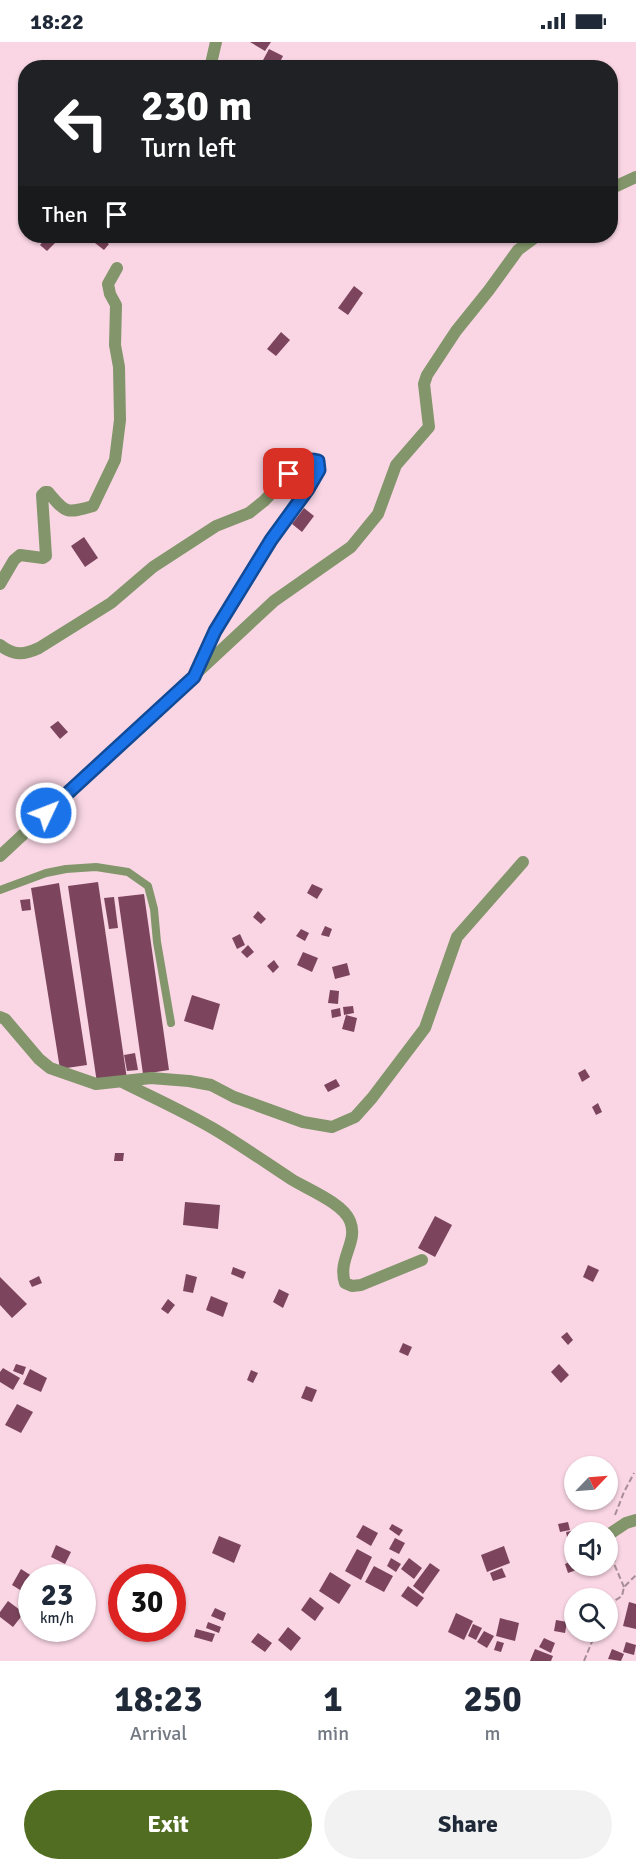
<!DOCTYPE html>
<html lang="en">
<head>
<meta charset="utf-8">
<style>
  :root { --surface:#fff; --page:#f2f2f3; --text:#1f2937; --muted:#747a83; --accent:#506d21 }
  body { margin:0; font-family:Signika,sans-serif; background:var(--page); color:var(--text); height:100vh; display:flex; flex-direction:column; font-size:22px; white-space:nowrap }
  * { box-sizing:border-box; margin:0 }
  p { font-size:20px; color:var(--muted) }
  .icon { flex:none; width:33px; height:33px; fill:none; stroke:currentColor; stroke-width:2; stroke-linecap:round; stroke-linejoin:round }
  .map { position:relative; height:1619px; overflow:hidden }
  .details { display:flex; flex-direction:column; background:var(--surface); flex:1 }
  .details>* { flex:none }
  .top-card { position:absolute; left:18px; top:18px; width:600px; height:183px; border-radius:24px; box-shadow:0 2px 4px #0004; background:#202124; color:#fff; overflow:hidden }
  .needle { width:39px; rotate:65deg }
  .buttons { position:absolute; left:564px; top:1414px; display:grid; gap:12px }
  .buttons a { display:grid; place-items:center; width:54px; height:54px; border-radius:50%; background:var(--surface); box-shadow:0 2px 4px #0004; font-size:30px }
  .speed { position:absolute; left:18px; top:1522px; display:flex; gap:12px; font-size:30px; font-weight:700; text-align:center }
  .speed>* { display:grid; place-content:center; width:78px; height:78px; border-radius:50%; background:var(--surface); box-shadow:0 2px 4px #0004; line-height:1 }
  .speed small { font-size:15px; font-weight:400 }
  .speed .limit { border:9px solid #d22; background:#fff; color:#111 }
  .pin { position:absolute; display:grid; place-items:center; width:51px; height:51px; color:#fff; margin:-26px; border-radius:12px; box-shadow:0 3px 9px #0006 }
  .me { position:absolute; width:66px; margin:-33px; rotate:47deg; stroke-linejoin:round; filter:drop-shadow(0 0 4px #0008) }
  .turn { display:flex; align-items:center; gap:21px; height:126px; padding:0 24px; font-size:27px }
  .turn .icon { width:78px; height:78px; stroke-width:2.5 }
  .turn b { display:block; font-size:42px; line-height:51px }
  .then { display:flex; align-items:center; height:57px; padding:0 24px; background:#0003; gap:12px; font-size:22px }
  .eta { display:flex; justify-content:space-evenly; align-items:center; height:102px; text-align:center }
  .eta b { font-size:36px; font-weight:800; line-height:42px }
  .action { display:flex; gap:12px; margin-top:auto; padding:12px 24px }
  .action a { flex:1; height:69px; border-radius:36px; background:var(--accent); color:#fff; font-size:24px; font-weight:800; line-height:69px; text-align:center }
  .action a+a { background:var(--page); color:var(--text) }
  .status { display:flex; justify-content:space-between; align-items:center; height:42px; padding:0 30px; background:var(--surface); direction:ltr }
  .status svg { height:16px; fill:currentColor }
  .map>svg:first-child { display:block }
  .building { fill:#7c455d }
  .lines { fill:none; stroke-linecap:round; stroke-linejoin:round }
  .path { stroke:#a78d97; stroke-width:2; stroke-dasharray:6 3; stroke-linecap:butt }
  .service { stroke:#82956b; stroke-width:8 }
  .minor { stroke:#82956b; stroke-width:12 }
  .route-casing { stroke:#114b97; stroke-width:15 }
  .route { stroke:#1a73e8; stroke-width:10 }
</style>
</head>
<body>
<div class="status"><b>18:22</b><svg viewBox="0 0 49 12"><path d="M0 12V9h3v3zM5 12V6h3v6zM10 12V3h3v9zM15 12V0h3v12zM26 1h20v11H26zM47 4h2v5h-2z"/></svg></div>
<div class="map">
<svg width="636" height="1619" viewBox="0 0 636 1619">
  <rect width="100%" height="100%" fill="#fad6e4"/>
  <g class="building">
    <polygon points="250,0 271,0 265,9"/>
    <polygon points="269,7 283,14 277,26 262,20"/>
    <polygon points="48,194 55,201 47,209 40,203"/>
    <polygon points="100,194 108,194 105,199 109,202 104,208 95,201"/>
    <polygon points="354,244 363,251 348,273 338,266"/>
    <polygon points="281,290 290,298 276,314 267,307"/>
    <polygon points="298,433 303,439 297,444 292,437"/>
    <polygon points="304,466 314,474 302,490 292,482"/>
    <polygon points="84,495 98,516 85,525 71,504"/>
    <polygon points="58,679 68,690 60,697 50,685"/>
    <polygon points="98,840 127,1037 97,1041 68,844"/>
    <polygon points="59,841 87,1023 60,1027 31,846"/>
    <polygon points="312,842 323,847 317,857 307,851"/>
    <polygon points="144,852 169,1028 143,1032 118,855"/>
    <polygon points="114,855 118,886 109,887 104,856"/>
    <polygon points="30,857 31,868 22,869 20,858"/>
    <polygon points="258,869 266,877 261,882 253,875"/>
    <polygon points="325,884 332,887 329,895 321,893"/>
    <polygon points="301,887 309,891 305,899 296,894"/>
    <polygon points="240,892 245,903 237,907 232,896"/>
    <polygon points="248,903 254,910 247,916 241,910"/>
    <polygon points="303,910 318,916 312,930 297,923"/>
    <polygon points="274,918 279,925 273,931 267,924"/>
    <polygon points="347,921 350,933 335,937 332,925"/>
    <polygon points="330,948 339,949 338,962 328,961"/>
    <polygon points="192,953 220,962 213,988 184,979"/>
    <polygon points="353,964 354,971 344,973 343,965"/>
    <polygon points="340,966 341,974 332,976 331,968"/>
    <polygon points="346,973 357,976 354,990 342,987"/>
    <polygon points="135,1011 138,1028 127,1029 124,1013"/>
    <polygon points="585,1027 590,1035 582,1040 578,1031"/>
    <polygon points="336,1037 340,1044 328,1050 324,1043"/>
    <polygon points="598,1061 602,1070 596,1073 592,1065"/>
    <polygon points="115,1111 124,1111 123,1119 114,1119"/>
    <polygon points="185,1160 220,1163 218,1187 183,1183"/>
    <polygon points="435,1174 452,1183 435,1215 418,1206"/>
    <polygon points="588,1223 599,1228 593,1240 583,1235"/>
    <polygon points="233,1225 246,1230 243,1237 231,1232"/>
    <polygon points="186,1232 197,1235 193,1251 183,1249"/>
    <polygon points="39,1234 42,1241 32,1245 29,1239"/>
    <polygon points="0,1235 27,1262 12,1276 0,1263"/>
    <polygon points="279,1247 289,1252 283,1266 273,1260"/>
    <polygon points="211,1254 228,1261 223,1275 206,1268"/>
    <polygon points="168,1257 175,1263 168,1272 161,1267"/>
    <polygon points="567,1290 573,1298 568,1303 561,1295"/>
    <polygon points="403,1301 412,1305 408,1314 399,1310"/>
    <polygon points="16,1322 26,1325 23,1333 13,1329"/>
    <polygon points="559,1322 569,1333 561,1341 551,1330"/>
    <polygon points="3,1326 20,1336 13,1348 0,1340 0,1330"/>
    <polygon points="30,1327 47,1336 41,1350 23,1342"/>
    <polygon points="251,1328 258,1331 253,1341 247,1338"/>
    <polygon points="306,1344 317,1348 312,1360 301,1356"/>
    <polygon points="17,1362 33,1370 21,1391 5,1383"/>
    <polygon points="568,1480 570,1488 560,1490 558,1482"/>
    <polygon points="392,1482 403,1488 399,1494 389,1487"/>
    <polygon points="363,1483 378,1491 371,1504 356,1495"/>
    <polygon points="581,1487 582,1491 574,1491 574,1511 571,1512 566,1490"/>
    <polygon points="219,1494 241,1503 234,1521 212,1511"/>
    <polygon points="395,1496 405,1501 399,1512 389,1507"/>
    <polygon points="56,1503 71,1510 65,1522 51,1515"/>
    <polygon points="504,1504 510,1521 487,1530 481,1513"/>
    <polygon points="357,1507 372,1515 361,1538 345,1529"/>
    <polygon points="391,1516 401,1522 396,1530 387,1524"/>
    <polygon points="409,1516 422,1526 414,1537 401,1527"/>
    <polygon points="574,1518 574,1524 578,1524 579,1527 568,1531 565,1522"/>
    <polygon points="430,1521 440,1528 423,1552 413,1544"/>
    <polygon points="374,1524 393,1534 384,1550 365,1540"/>
    <polygon points="502,1526 506,1535 493,1539 490,1531"/>
    <polygon points="21,1527 35,1536 32,1536 25,1551 12,1543"/>
    <polygon points="330,1530 351,1543 339,1562 319,1549"/>
    <polygon points="408,1544 424,1556 417,1565 401,1554"/>
    <polygon points="310,1555 324,1566 315,1579 301,1568"/>
    <polygon points="8,1559 24,1571 13,1585 0,1575 0,1570"/>
    <polygon points="629,1560 636,1562 636,1587 623,1584"/>
    <polygon points="215,1566 226,1571 223,1579 211,1574"/>
    <polygon points="456,1571 473,1579 464,1598 448,1590"/>
    <polygon points="500,1576 519,1581 515,1599 496,1594"/>
    <polygon points="556,1578 567,1580 565,1591 554,1589"/>
    <polygon points="208,1580 221,1585 219,1591 206,1586"/>
    <polygon points="473,1582 482,1586 476,1598 468,1594"/>
    <polygon points="288,1585 301,1596 291,1609 278,1598"/>
    <polygon points="196,1587 215,1592 212,1600 194,1595"/>
    <polygon points="484,1589 494,1594 487,1606 477,1600"/>
    <polygon points="258,1591 272,1601 265,1610 251,1600"/>
    <polygon points="544,1596 555,1601 551,1611 539,1605"/>
    <polygon points="497,1599 504,1601 501,1610 494,1608"/>
    <polygon points="626,1600 636,1603 634,1613 623,1610"/>
    <polygon points="535,1607 553,1614 551,1619 530,1619"/>
    <polygon points="612,1607 624,1612 621,1619 608,1617"/>
  </g>
  <g class="lines">
    <g class="path">
      <polyline points="615,1473 624,1450 634,1431"/>
      <polyline points="613,1505 615,1524 624,1545"/>
      <polyline points="608,1563 622,1554 624,1545 636,1533"/>
      <polyline points="584,1619 596,1590"/>
    </g>
    <polyline class="service" points="0,848 46,831 66,827 96,825 128,830 148,844 154,867 157,900 171,981"/>
    <g class="minor">
      <polyline points="210,26 216,0"/>
      <polyline points="610,147 636,135"/>
      <path d="M 0,542 L 14,518 L 20,513 L 43,516 L 46,514 L 42,453 L 45,450 L 48,450 C 66,471 65,472 93,464 L 115,418 L 120,378 L 119,325 L 115,303 L 116,263 L 110,252 L 108,242 L 117,226"/>
      <path d="M 0,603 C 14,614 24,613 39,606 L 111,561 L 153,525 L 216,484 L 249,471 L 264,459 L 302,419 L 309,417 L 318,419 L 319,428 C 305,452 288,474 272,497 C 244,538 218,583 197,628"/>
      <polyline points="0,814 274,559 351,505 378,472 396,423 429,385 424,342 427,333 456,289 489,248 518,208 537,194"/>
      <polyline points="0,975 5,977 39,1017 50,1026 96,1042 151,1036 189,1039 211,1043 234,1055 303,1080 332,1085 355,1075 372,1056 425,986 457,895 523,820"/>
      <path d="M 124,1041 C 154,1056 185,1070 214,1087 C 241,1103 265,1120 291,1137 C 307,1147 343,1161 350,1179 C 359,1200 337,1217 345,1241 L 352,1244 L 361,1243 L 422,1218"/>
      <polyline points="608,1493 626,1481 636,1478"/>
    </g>
  </g>
  <g class="lines">
    <g class="route-casing">
      <path id="route" d="M 46,771 L 194,635 L 215,589 L 271,498 L 308,447 L 319,428 L 318,419 C 303,415 299,422 289,432"/>
    </g>
    <use href="#route" class="route"/>
  </g>
</svg>
<div class="buttons">
<a><svg class="needle" viewBox="-14 -14 28 28"><path d="M0-13l5 13h-10z" fill="#e53935"/><path d="M0 13l5-13h-10z" fill="#747a83"/></svg></a>
<a><svg class="icon" aria-label="sound" viewBox="0 0 24 24"><path d="M4 9h4l5-4v14l-5-4H4zM17 9q2 3 0 6"/></svg></a>
<a><svg class="icon" aria-label="search" viewBox="0 0 24 24"><circle cx="10" cy="10" r="6"/><path d="M15 15l6 6"/></svg></a>
</div>
<div class="speed"><div>23<small>km/h</small></div><div class="limit">30</div></div>
<div class="pin" style="left:289px;top:432px;background:#d93025"><svg class="icon" aria-label="arrive" viewBox="0 0 24 24"><path d="M6 21V4h12l-3 4 3 4H6"/></svg></div>
<svg class="me" style="left:46px;top:771px" viewBox="-20 -20 40 40"><circle r="17" fill="#1a73e8" stroke="#fff" stroke-width="3"/><path d="M0-11L8 9 0 5-8 9z" fill="#fff"/></svg>
<div class="top-card">
<div class="turn"><svg class="icon" aria-label="left" viewBox="0 0 24 24"><path d="M17 20v-9H6M10 6l-5 5 5 5"/></svg><div><b>230 m</b>Turn left</div></div>
<div class="then">Then<svg class="icon" aria-label="arrive" viewBox="0 0 24 24"><path d="M6 21V4h12l-3 4 3 4H6"/></svg></div>
</div>
</div>
<section class="details">
<div class="eta">
<div><b>18:23</b><p>Arrival</p></div>
<div><b>1</b><p>min</p></div>
<div><b>250</b><p>m</p></div>
</div>
<div class="action"><a>Exit</a><a>Share</a></div>
</section>
</body>
</html>
